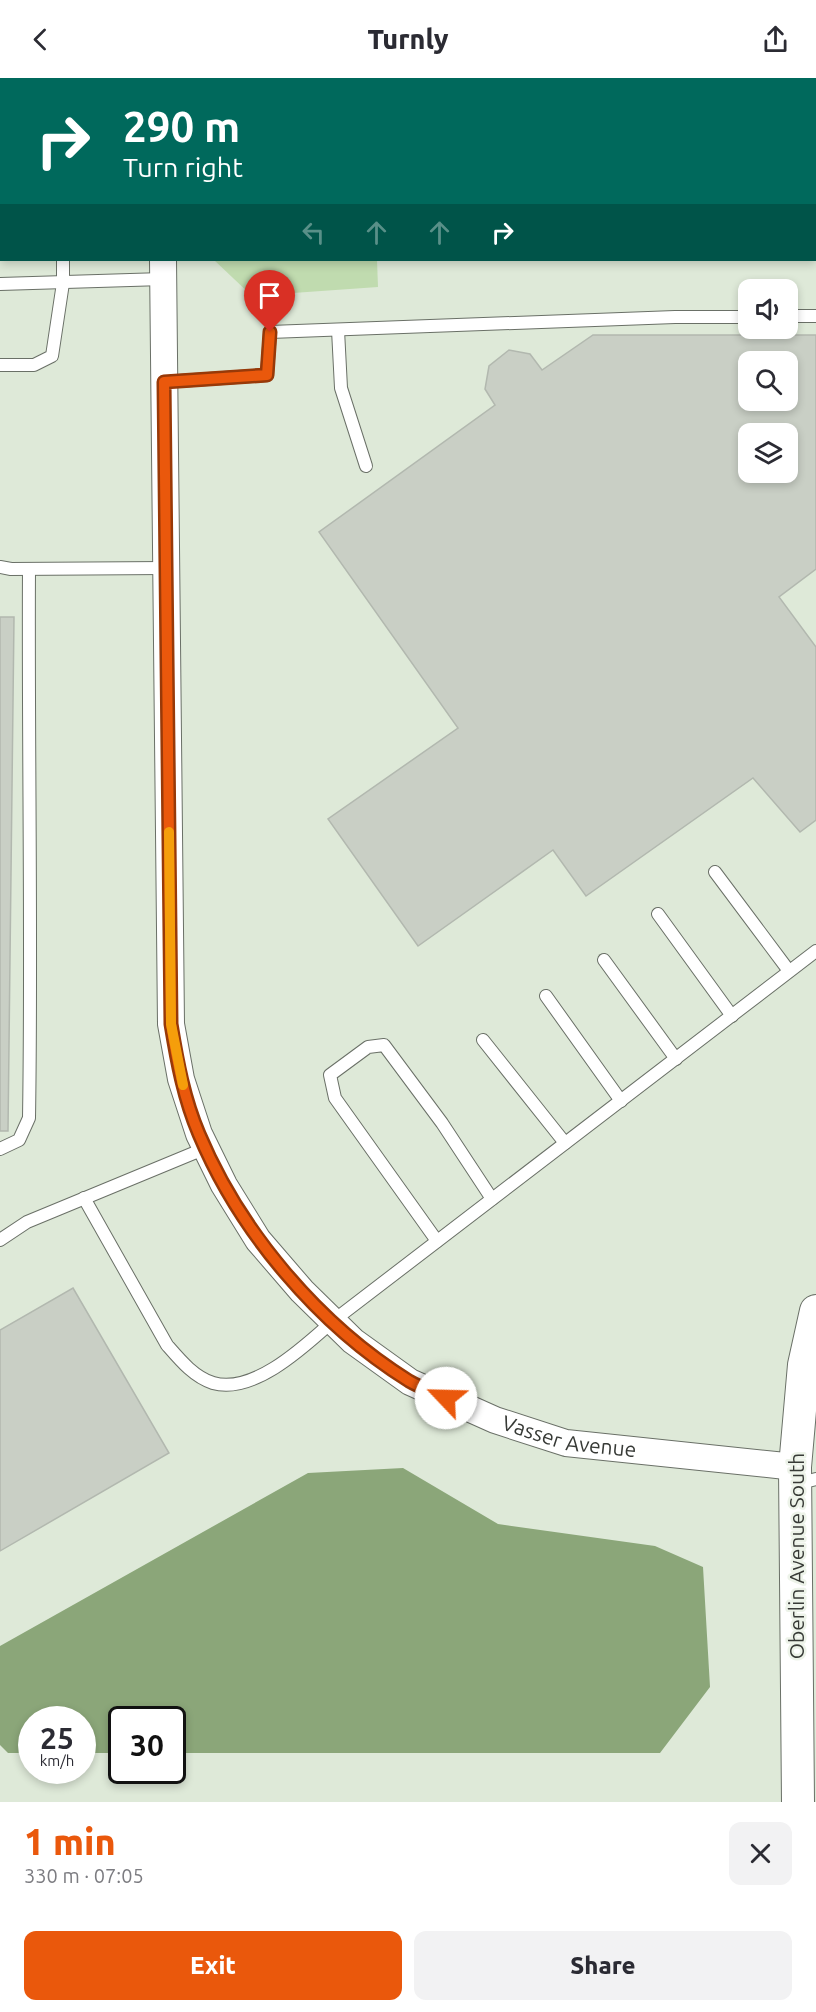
<!DOCTYPE html>
<html lang="en">
<head>
<meta charset="utf-8">
<style>
  :root { --surface:#fff; --page:#f2f2f3; --text:#2b2b33; --muted:#7c7c81; --accent:#ea580c }
  body { margin:0; font-family:Ubuntu,sans-serif; background:var(--page); color:var(--text); height:100vh; display:flex; flex-direction:column; font-size:22px; white-space:nowrap }
  * { box-sizing:border-box; margin:0 }
  p { font-size:20px; color:var(--muted) }
  .icon { flex:none; width:33px; height:33px; fill:none; stroke:currentColor; stroke-width:2; stroke-linecap:round; stroke-linejoin:round }
  .map { position:relative; height:1724px; overflow:hidden }
  .side { display:flex; flex-direction:column; background:var(--surface); flex:1 }
  .side>* { flex:none }
  .top-card { position:absolute; left:0px; top:0px; width:816px; height:183px; box-shadow:0 3px 9px #0003; background:#00695c; color:#fff; overflow:hidden }
  .buttons { position:absolute; left:738px; top:201px; display:grid; gap:12px }
  .buttons a { display:grid; place-items:center; width:60px; height:60px; border-radius:12px; background:var(--surface); box-shadow:0 3px 9px #0003; font-size:30px }
  .speed { position:absolute; left:18px; top:1628px; display:flex; gap:12px; font-size:30px; font-weight:700; text-align:center }
  .speed>* { display:grid; place-content:center; width:78px; height:78px; border-radius:50%; background:var(--surface); box-shadow:0 3px 9px #0003; line-height:1 }
  .speed small { font-size:15px; font-weight:400 }
  .speed .limit { border:3px solid #111; border-radius:9px; background:#fff; color:#111 }
  .pin { position:absolute; display:grid; place-items:center; width:51px; height:51px; color:#fff; margin:-62px -26px; border-radius:50% 50% 50% 0; rotate:-45deg; box-shadow:0 0 6px #0007 }
  .pin .icon { rotate:45deg }
  .me { position:absolute; width:66px; margin:-33px; rotate:294deg; stroke-linejoin:round; filter:drop-shadow(0 0 4px #0008) }
  .turn { display:flex; align-items:center; gap:21px; height:126px; padding:0 24px; font-size:27px }
  .turn .icon { width:78px; height:78px; stroke-width:2.5 }
  .turn b { display:block; font-size:42px; line-height:51px }
  .lanes { display:flex; align-items:center; height:57px; padding:0 24px; background:#0003; justify-content:center; gap:30px; direction:ltr }
  .lanes .off { opacity:.35 }
  .round { display:grid; place-items:center; flex:none; width:63px; height:63px; border-radius:12px; background:var(--page) }
  .summary { display:flex; align-items:center; justify-content:space-between; height:102px; padding:0 24px }
  h1 { font-size:36px; font-weight:800; line-height:45px; color:var(--accent) }
  .action { display:flex; gap:12px; margin-top:auto; padding:12px 24px }
  .action a { flex:1; height:69px; border-radius:12px; background:var(--accent); color:#fff; font-size:24px; font-weight:800; line-height:69px; text-align:center }
  .action a+a { background:var(--page); color:var(--text) }
  header { display:flex; justify-content:space-between; align-items:center; height:78px; padding:0 24px; background:var(--surface); font-size:27px; font-weight:800 }
  .map>svg:first-child { display:block }
  .built { fill:#dee9d8; fill-rule:evenodd }
  .green { fill:#c0dbaf }
  .water { fill:#8ba679 }
  .building { fill:#c9cfc5; stroke:#b2b8af; stroke-width:1.5; fill-rule:evenodd }
  .lines { fill:none; stroke-linecap:round; stroke-linejoin:round }
  .service-casing { stroke:#6a7067; stroke-width:14 }
  .minor-casing { stroke:#6a7067; stroke-width:28 }
  .tertiary-casing { stroke:#6a7067; stroke-width:34 }
  .service { stroke:#fff; stroke-width:12 }
  .minor { stroke:#fff; stroke-width:26 }
  .tertiary { stroke:#fff; stroke-width:32 }
  .route-casing { stroke:#983908; stroke-width:15 }
  .route { stroke:#ea580c; stroke-width:10 }
  .slow { stroke:#f59e0b; stroke-width:10 }
  .labels { text-anchor:middle; stroke-width:5; stroke-linejoin:round; paint-order:stroke }
  .street-label { font-size:21px; fill:#373a36; stroke:#edf3e9 }
</style>
</head>
<body>
<header><svg class="icon" aria-label="back" viewBox="0 0 24 24"><path d="M15 5l-7 7 7 7"/></svg>Turnly<svg class="icon" aria-label="share" viewBox="0 0 24 24"><path d="M12 15V3M7 8l5-5 5 5M5 13v7h14v-7"/></svg></header>
<div class="map">
<svg width="816" height="1724" viewBox="0 0 816 1724">
  <rect width="100%" height="100%" fill="#edf3e9"/>
  <path class="built" d="M 0,0 L 816,0 L 816,1724 L 0,1724 ZM 2,2 L 814,2 L 814,182 L 2,182 ZM 748,212 L 788,212 L 788,250 L 748,250 ZM 748,284 L 788,284 L 788,322 L 748,322 ZM 748,356 L 788,356 L 788,394 L 748,394 ZM 32,1641 L 82,1641 L 82,1692 L 32,1692 ZM 122,1641 L 172,1641 L 172,1692 L 122,1692 Z"/>
  <g class="green">
    <polygon points="0,0 369,0 369,2 2,2 0,42"/>
    <polygon points="214,182 377,182 378,209 252,218"/>
  </g>
  <polygon class="water" points="403,1390 498,1446 655,1468 703,1489 710,1609 660,1675 173,1675 172,1641 122,1641 121,1675 83,1675 82,1641 32,1641 31,1675 8,1675 0,1667 0,1568 308,1395"/>
  <g class="building">
    <polygon points="455,0 816,0 816,5 814,2"/>
    <path d="M 593,257 L 816,257 L 816,491 L 779,519 L 816,569 L 816,742 L 800,754 L 753,700 L 586,818 L 553,772 L 418,868 L 328,741 L 458,650 L 319,454 L 495,327 L 485,311 L 489,288 L 509,272 L 530,276 L 542,292 ZM 748,284 L 788,284 L 788,322 L 748,322 ZM 748,356 L 788,356 L 788,394 L 748,394 Z"/>
    <polygon points="0,539 14,539 8,1053 0,1053"/>
    <polygon points="73,1210 169,1375 0,1473 0,1252"/>
  </g>
  <g class="lines">
    <g class="service-casing">
      <g id="service">
        <polyline points="402,2 402,0"/>
        <polyline points="0,58 2,58"/>
        <polyline points="0,142 2,142"/>
        <polyline points="814,166 816,166"/>
        <polyline points="0,206 163,201"/>
        <polyline points="788,238 816,238"/>
        <polyline points="338,252 341,310 366,388"/>
        <polyline points="0,287 34,287 52,278 63,205 63,182"/>
        <polyline points="164,304 267,297 270,254 675,239 748,239"/>
        <polyline points="0,489 11,491 166,490"/>
        <polyline points="715,794 789,893"/>
        <polyline points="658,836 732,938"/>
        <polyline points="604,882 676,981"/>
        <polyline points="546,918 621,1023"/>
        <polyline points="483,962 565,1065"/>
        <path d="M 0,1071 L 19,1062 L 29,1040 C 32,857 28,674 29,491"/>
        <path d="M 84,1120 L 167,1267 C 180,1282 194,1299 213,1305 C 254,1317 306,1267 333,1243 L 816,873"/>
        <polyline points="0,1162 27,1144 206,1070"/>
        <polyline points="437,1163 335,1020 330,997 368,969 384,967 442,1045 492,1121"/>
        <polyline points="796,1406 816,1401"/>
      </g>
    </g>
    <g class="minor-casing">
      <g id="minor">
        <polyline points="163,2 163,0"/>
        <path id="s1" d="M 163,182 L 171,946 L 181,1001 L 199,1056 L 224,1107 L 258,1162 L 302,1213 L 353,1263 L 410,1304 L 495,1342 L 566,1365 L 795,1389"/>
      </g>
    </g>
    <g class="tertiary-casing">
      <polyline id="tertiary" points="798,1724 795,1389 804,1287 816,1233"/>
    </g>
    <use href="#service" class="service"/>
    <use href="#minor" class="minor"/>
    <use href="#tertiary" class="tertiary"/>
  </g>
  <g class="lines">
    <g class="route-casing">
      <path id="route" d="M 270,254 L 267,297 L 164,304 L 171,946 C 177,983 184,1021 199,1056 C 240,1154 319,1247 409,1303 C 421,1310 434,1314 446,1320"/>
    </g>
    <use href="#route" class="route"/>
    <polyline class="slow" points="169,754 171,946 183,1007"/>
  </g>
  <g class="labels">
    <g class="street-label">
      <text dy="7" stroke="none"><textPath href="#s1" startOffset="1378">Vasser Avenue</textPath></text>
      <text transform="translate(797 1478) rotate(-90)" y="7">Oberlin Avenue South</text>
    </g>
  </g>
</svg>
<div class="buttons">
<a><svg class="icon" aria-label="sound" viewBox="0 0 24 24"><path d="M4 9h4l5-4v14l-5-4H4zM17 9q2 3 0 6"/></svg></a>
<a><svg class="icon" aria-label="search" viewBox="0 0 24 24"><circle cx="10" cy="10" r="6"/><path d="M15 15l6 6"/></svg></a>
<a><svg class="icon" aria-label="layers" viewBox="0 0 24 24"><path d="M12 4l9 5-9 5-9-5zM3 14l9 5 9-5"/></svg></a>
</div>
<div class="speed"><div>25<small>km/h</small></div><div class="limit">30</div></div>
<div class="pin" style="left:270px;top:254px;background:#d93025"><svg class="icon" aria-label="arrive" viewBox="0 0 24 24"><path d="M6 21V4h12l-3 4 3 4H6"/></svg></div>
<svg class="me" style="left:446px;top:1320px" viewBox="-20 -20 40 40"><circle r="19" fill="#fff"/><path d="M0-13L10 11 0 6-10 11z" fill="#ea580c"/></svg>
<div class="top-card">
<div class="turn"><svg class="icon" aria-label="right" viewBox="0 0 24 24"><path d="M7 20v-9h11M14 6l5 5-5 5"/></svg><div><b>290 m</b>Turn right</div></div>
<div class="lanes"><svg class="icon off" aria-label="left" viewBox="0 0 24 24"><path d="M17 20v-9H6M10 6l-5 5 5 5"/></svg><svg class="icon off" aria-label="ahead" viewBox="0 0 24 24"><path d="M12 20V5M6 11l6-6 6 6"/></svg><svg class="icon off" aria-label="ahead" viewBox="0 0 24 24"><path d="M12 20V5M6 11l6-6 6 6"/></svg><svg class="icon" aria-label="right" viewBox="0 0 24 24"><path d="M7 20v-9h11M14 6l5 5-5 5"/></svg></div>
</div>
</div>
<section class="side">
<div class="summary"><div><h1>1 min</h1><p>330 m · 07:05</p></div><a class="round"><svg class="icon" aria-label="close" viewBox="0 0 24 24"><path d="M6 6l12 12M18 6L6 18"/></svg></a></div>
<div class="action"><a>Exit</a><a>Share</a></div>
</section>
</body>
</html>
